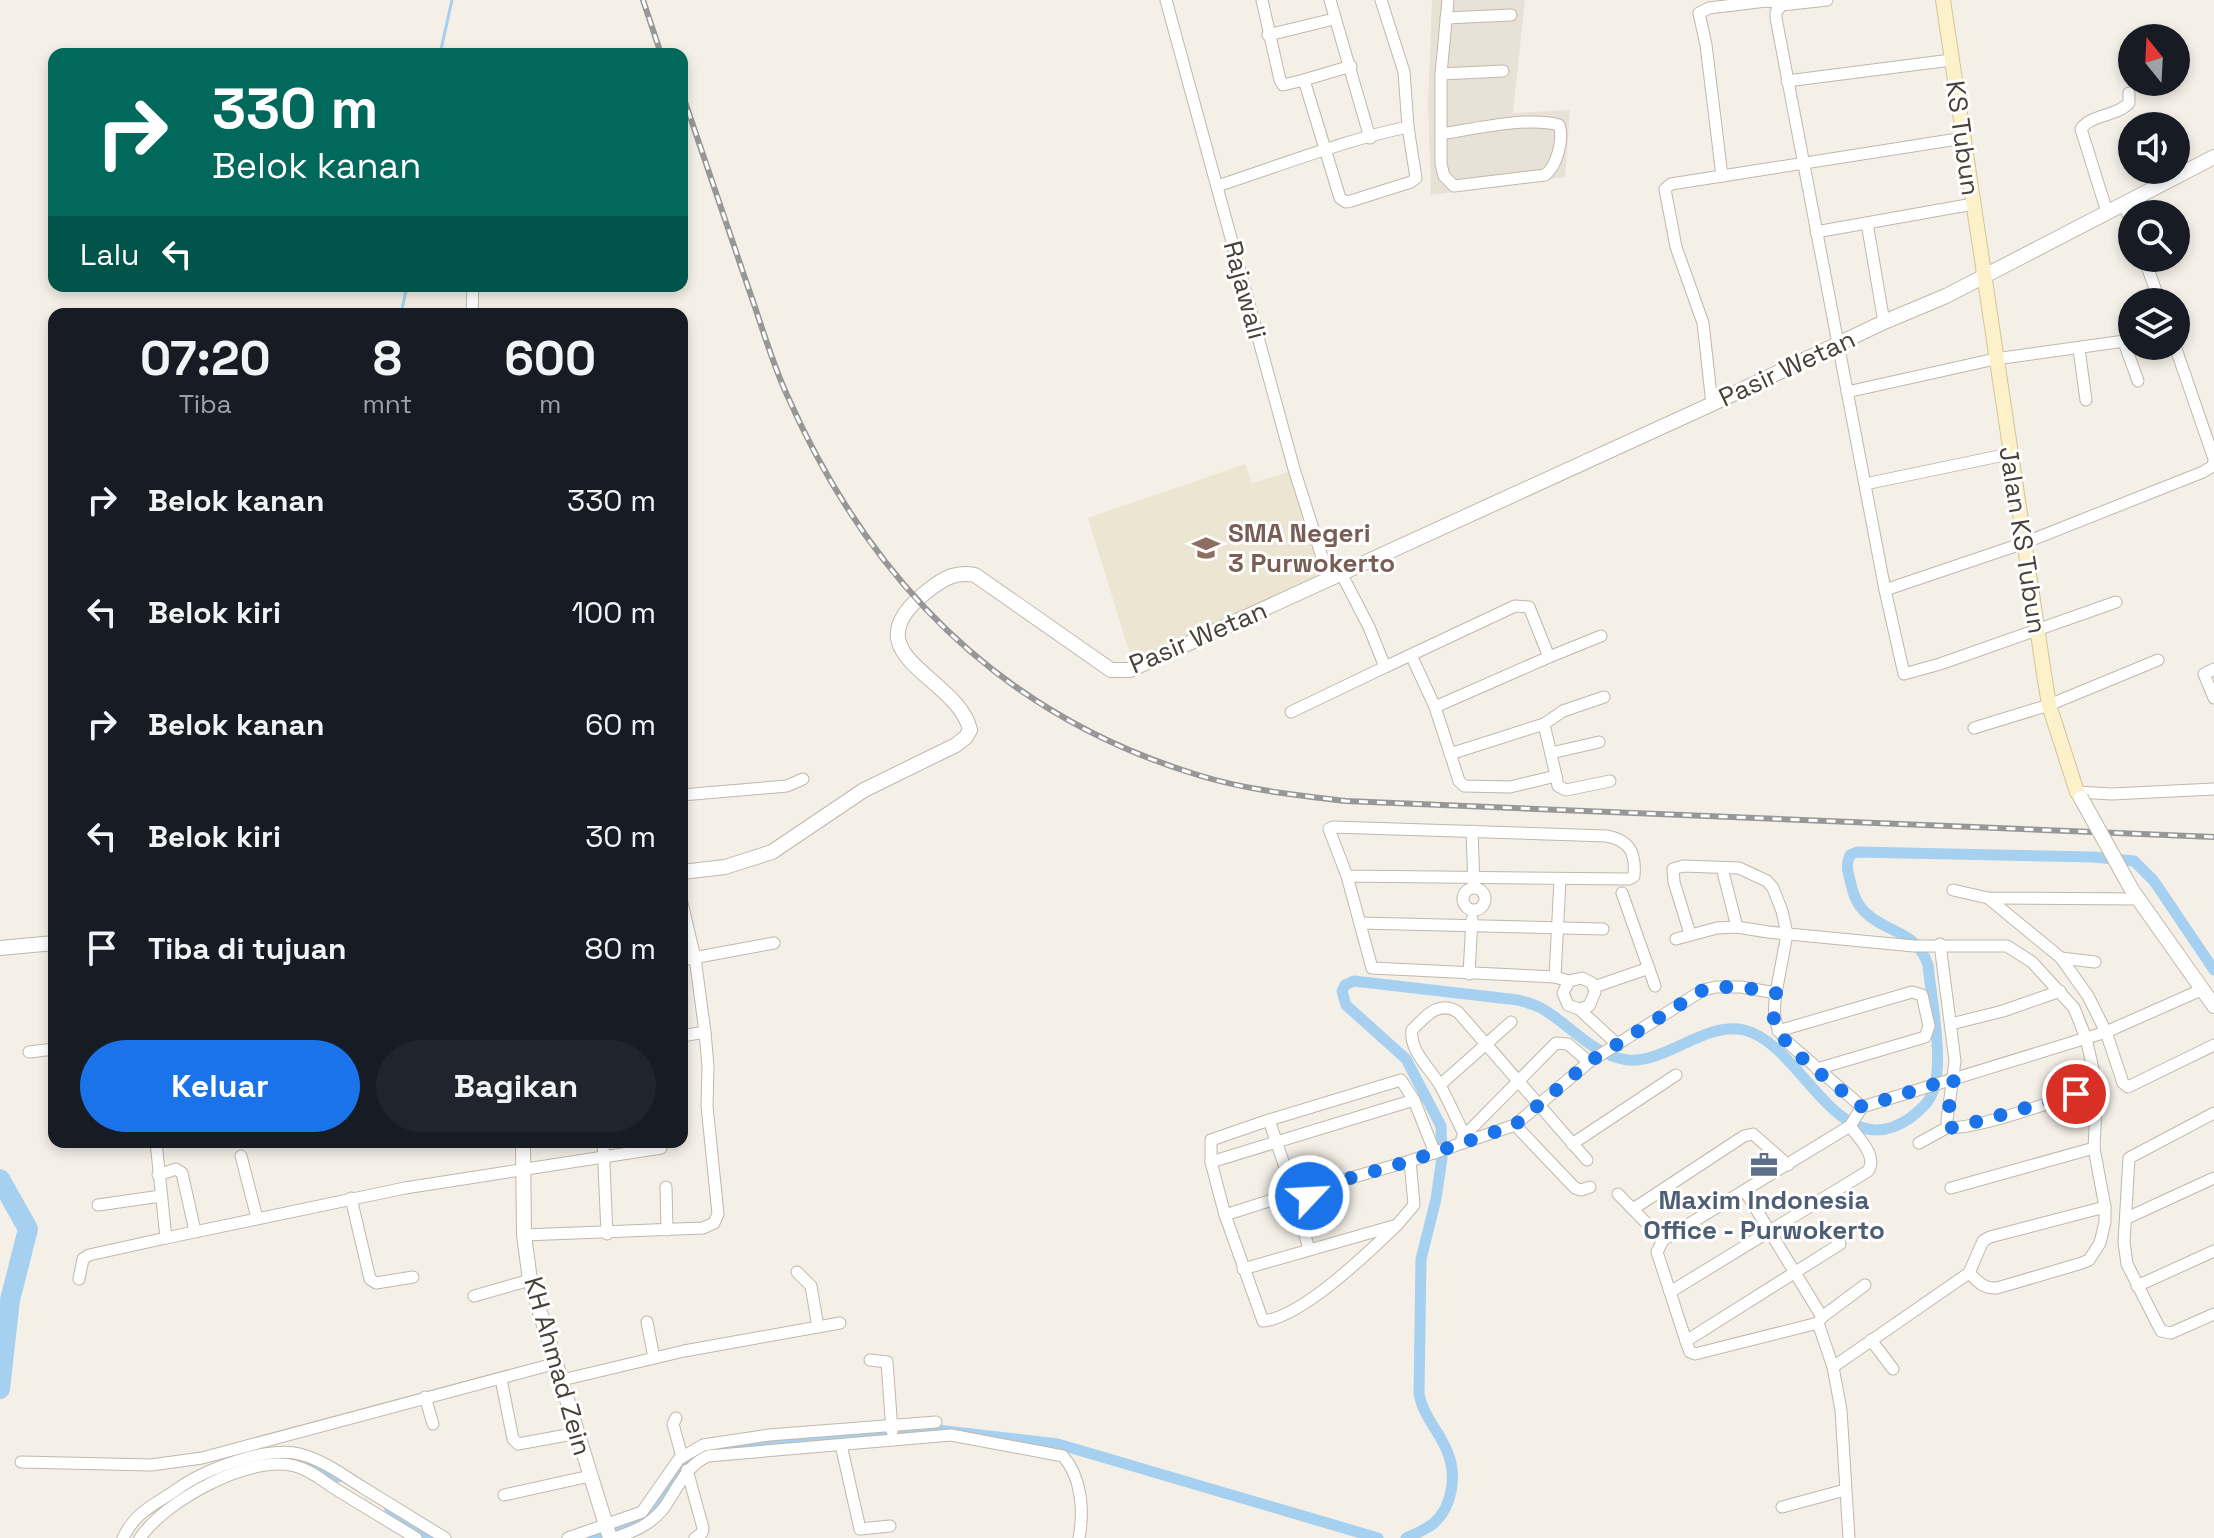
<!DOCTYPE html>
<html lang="id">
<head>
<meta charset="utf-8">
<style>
  :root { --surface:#171b24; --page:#20242c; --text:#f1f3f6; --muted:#9ea1a6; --accent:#1a73e8 }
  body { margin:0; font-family:"Space Grotesk",sans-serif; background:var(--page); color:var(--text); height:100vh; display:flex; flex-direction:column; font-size:30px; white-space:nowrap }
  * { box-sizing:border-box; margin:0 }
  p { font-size:26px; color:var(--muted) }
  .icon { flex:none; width:44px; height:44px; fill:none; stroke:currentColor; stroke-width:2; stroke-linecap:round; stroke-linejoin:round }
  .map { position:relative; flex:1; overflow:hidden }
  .drawer { position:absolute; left:48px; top:308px; width:640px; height:840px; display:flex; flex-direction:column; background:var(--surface); border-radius:16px; box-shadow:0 4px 12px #0003 }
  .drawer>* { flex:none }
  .banner { position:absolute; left:48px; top:48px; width:640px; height:244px; border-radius:16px; box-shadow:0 4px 12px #0003; background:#00695c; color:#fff; overflow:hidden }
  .needle { width:52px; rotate:342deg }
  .tools { position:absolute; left:2118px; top:24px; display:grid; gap:16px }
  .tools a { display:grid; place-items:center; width:72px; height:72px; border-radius:50%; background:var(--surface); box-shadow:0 4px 12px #0003; font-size:40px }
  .pin { position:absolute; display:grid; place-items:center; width:68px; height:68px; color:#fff; margin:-34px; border:4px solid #fff; border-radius:50%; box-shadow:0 2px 8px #0007 }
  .me { position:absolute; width:88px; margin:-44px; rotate:65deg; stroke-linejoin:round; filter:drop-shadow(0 0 6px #0008) }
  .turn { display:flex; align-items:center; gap:28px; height:168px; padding:0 32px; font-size:36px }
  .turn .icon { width:104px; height:104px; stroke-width:2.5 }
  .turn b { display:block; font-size:56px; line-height:68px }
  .then { display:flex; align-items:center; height:76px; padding:0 32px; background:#0003; gap:16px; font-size:30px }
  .eta { display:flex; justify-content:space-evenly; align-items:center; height:136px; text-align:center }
  .eta b { font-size:48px; font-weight:700; line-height:56px }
  .action { display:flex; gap:16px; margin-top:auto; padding:16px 32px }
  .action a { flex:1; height:92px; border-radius:48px; background:var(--accent); color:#fff; font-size:32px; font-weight:700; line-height:92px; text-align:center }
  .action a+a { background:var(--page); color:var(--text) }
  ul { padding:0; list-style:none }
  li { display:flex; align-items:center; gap:24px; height:112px; padding:0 32px }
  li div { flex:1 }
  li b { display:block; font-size:30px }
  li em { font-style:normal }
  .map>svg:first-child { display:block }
  .residential { fill:#e8e2d6 }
  .education { fill:#ece5d2 }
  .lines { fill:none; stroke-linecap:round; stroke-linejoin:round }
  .stream { stroke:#a6d0ef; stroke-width:3 }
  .canal { stroke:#a6d0ef; stroke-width:11 }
  .river { stroke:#a6d0ef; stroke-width:20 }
  .minor-casing { stroke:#bfb8ab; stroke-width:13 }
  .tertiary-casing { stroke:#bfb8ab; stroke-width:16 }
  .secondary-casing { stroke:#d3c499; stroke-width:16 }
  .minor { stroke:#fff; stroke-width:11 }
  .tertiary { stroke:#fff; stroke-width:14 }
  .secondary { stroke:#fdf1c9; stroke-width:14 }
  .rail-casing { stroke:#979797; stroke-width:6 }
  .rail { stroke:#fff; stroke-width:3; stroke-dasharray:9; stroke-linecap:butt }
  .tertiary-bridge-casing { stroke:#bfb8ab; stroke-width:16; stroke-linecap:butt }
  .tertiary-bridge { stroke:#fff; stroke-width:14 }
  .route { stroke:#1a73e8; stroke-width:14; stroke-dasharray:0 25.2 }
  .labels { text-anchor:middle; stroke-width:6; stroke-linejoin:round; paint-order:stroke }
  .street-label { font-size:26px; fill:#474137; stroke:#fff }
  .education-label { font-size:26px; font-weight:bold; fill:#785e54; stroke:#fff; text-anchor:start }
  .service-label { font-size:26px; font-weight:bold; fill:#4e5e75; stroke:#fff }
</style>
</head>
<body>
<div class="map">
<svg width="2214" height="1538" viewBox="0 0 2214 1538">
  <rect width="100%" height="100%" fill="#f4f0e8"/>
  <polygon class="residential" points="1432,0 1525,0 1513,113 1570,110 1565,177 1431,195 1428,103"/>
  <polygon class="education" points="1245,464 1252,483 1291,471 1324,578 1132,661 1088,518"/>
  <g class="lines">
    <g class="stream">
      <polyline points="440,54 452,0"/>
      <polyline points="401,314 407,286"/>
    </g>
    <g class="canal">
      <polyline points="264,1459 297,1459 338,1477"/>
      <polyline points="390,1510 433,1538"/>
      <path d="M 590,1538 C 609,1532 632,1527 648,1513 C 676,1490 669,1468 707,1449 L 937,1430 L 1058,1444 L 1378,1538"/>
      <path d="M 1406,1538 C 1415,1534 1427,1529 1434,1523 C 1453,1506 1457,1474 1447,1451 C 1439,1431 1423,1416 1419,1394 L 1421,1259 L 1436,1199 L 1442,1158 L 1441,1126 L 1406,1059 L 1346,1005 L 1342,991 L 1345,985 L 1354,981 L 1518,1000 C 1525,1002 1534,1004 1541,1008 C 1570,1024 1593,1056 1628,1060 C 1666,1063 1706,1021 1744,1030 C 1802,1043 1838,1169 1910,1118 C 1918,1112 1927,1105 1931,1096 C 1946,1068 1931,998 1928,965 C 1916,930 1888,934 1866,913 C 1856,904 1853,893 1850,880 C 1847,870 1846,864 1850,855 L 1857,852 L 2093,857 L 2134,861 L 2154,881 L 2214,970"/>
    </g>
    <polyline class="river" points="0,1179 28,1229 10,1300 0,1389"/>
    <g class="minor-casing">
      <g id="minor">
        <polyline points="1166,0 1294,469 1329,579"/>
        <polyline points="1330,0 1370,138"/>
        <polyline points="1381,0 1404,72 1408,127"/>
        <polyline points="1827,0 1782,5 1776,12 1776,18 1885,590"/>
        <polyline points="1779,7 1775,2 1766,1 1709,8 1699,13 1706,45 1722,176 1964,138"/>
        <polyline points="1446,18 1511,15"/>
        <polyline points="1268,35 1334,19"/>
        <polyline points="1441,74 1503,71"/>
        <polyline points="1304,80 1351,66"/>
        <polyline points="1787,81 1951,60"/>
        <path d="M 1441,134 C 1474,129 1528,116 1559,125 C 1564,139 1557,166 1545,175 L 1454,186 L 1444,176 L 1441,164 L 1441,74 L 1448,0"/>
        <path d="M 1217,186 C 1279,166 1344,140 1408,127 L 1416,178 L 1411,182 L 1351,201 L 1346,202 L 1340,198 L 1304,80 L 1283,85 L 1280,80 L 1262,0"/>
        <polyline points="2124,204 2132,225"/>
        <path d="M 2107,212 L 2081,129 C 2091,114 2116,117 2129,103 L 2129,93"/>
        <polyline points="1867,223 1884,322"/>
        <polyline points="1816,232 1973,204"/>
        <polyline points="2144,258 2160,302"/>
        <polyline points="472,314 473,286"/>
        <polyline points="2124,342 2138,381"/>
        <polyline points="2175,346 2214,459"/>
        <polyline points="2079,349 2086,400"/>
        <polyline points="1847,392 1995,359 2132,340"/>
        <polyline points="1712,404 1703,323 1676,247 1665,189 1671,184 1722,176"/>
        <polyline points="1865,484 2009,454"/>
        <polyline points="1341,573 1369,627 1385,667 1515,606 1529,607 1549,657 1435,707"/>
        <polyline points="2116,602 1940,664 1904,674 1885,590 2024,543 2203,472 2213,466 2214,461"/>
        <polyline points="1411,655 1435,707 1459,781 1464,786 1510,787 1556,776 1544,724 1563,711 1604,697"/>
        <polyline points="1549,657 1601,636"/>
        <polyline points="2214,669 2204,674 2214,698"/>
        <polyline points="1291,712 1385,667"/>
        <polyline points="1974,728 2049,705 2158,660"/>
        <polyline points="1551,753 1599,742"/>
        <polyline points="1450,754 1544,724"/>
        <polyline points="1556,776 1558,786 1566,790 1610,781"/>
        <polyline points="2077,792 2112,794 2214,789"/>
        <polyline points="682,795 787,786 803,779"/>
        <polyline points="1472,831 1474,886"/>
        <polyline points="1722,868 1737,927"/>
        <path d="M 1347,876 L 1629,879 L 1634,876 C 1636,853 1630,840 1606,836 L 1333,827 L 1329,829 L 1347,876 L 1372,968 L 1555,977 L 1569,981 L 1582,978 L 1592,983 L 1595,992 L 1589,1006 L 1579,1009"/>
        <circle cx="1474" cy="899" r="11"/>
        <polyline points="1953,890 1988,898 2138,899"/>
        <polyline points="1622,893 1655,986"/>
        <polyline points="1988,898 2061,958 2095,962"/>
        <polyline points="1360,923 1603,929"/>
        <polyline points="1690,934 1674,882 1673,869 1683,866 1739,868 1767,881 1773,888 1782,911 1787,934 1776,993"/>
        <path d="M 1676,939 L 1717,928 L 1737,927 L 1768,932 L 1914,946 L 2007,946 L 2032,962 L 2074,1008 L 2086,1038 L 2097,1087 L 2094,1148 L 2105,1207 L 2105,1222 L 2100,1243 L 2089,1260 L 2082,1263 L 1997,1288 C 1984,1289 1978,1282 1969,1273"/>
        <polyline points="1940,944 1955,1061 1947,1120 1948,1127"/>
        <polyline points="2061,958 2088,996 2106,1032 2123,1083 2128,1087 2214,1045"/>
        <polyline points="682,960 774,943"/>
        <polyline points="1469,974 1472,919"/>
        <polyline points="1555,977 1560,880"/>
        <polyline points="1569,981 1563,993 1568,1005 1579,1009 1618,1045"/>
        <polyline points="1594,987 1649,968"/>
        <polyline points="1951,1024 2003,1011 2060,991"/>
        <polyline points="1778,1031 1912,992 1922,995 1929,1026 1925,1037 1817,1069"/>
        <polyline points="682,1036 705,1032"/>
        <polyline points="29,1052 54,1049"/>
        <polyline points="1440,1085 1511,1022"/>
        <polyline points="2214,1113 2129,1158 2124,1242 2127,1264 2161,1331 2171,1333 2214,1314"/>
        <polyline points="1269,1120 1289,1179"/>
        <polyline points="1515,1125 1575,1188 1581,1190 1590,1187"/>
        <path d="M 1464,1134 C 1456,1118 1449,1102 1441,1087 C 1431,1069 1409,1051 1412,1030 C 1426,1016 1438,1000 1458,1012 L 1587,1160"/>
        <polyline points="1462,1138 1556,1043 1568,1044 1589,1062"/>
        <polyline points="156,1142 166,1238 405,1188 661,1148"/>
        <polyline points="603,1142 607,1234"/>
        <path d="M 1919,1143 L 1948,1127 C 1970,1132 2070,1096 2097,1087"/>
        <polyline points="1572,1144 1676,1075"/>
        <polyline points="241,1156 257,1218"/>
        <polyline points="1211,1162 1414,1100"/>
        <polyline points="158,1175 176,1169 182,1173 195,1231"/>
        <circle cx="1292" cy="1196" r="17"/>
        <polyline points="666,1187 667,1230"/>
        <polyline points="1951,1188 2094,1148"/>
        <path d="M 1308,1190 L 1410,1161 L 1515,1125 L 1589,1062 L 1703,990 L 1716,987 L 1741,987 L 1776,993 C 1773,1013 1773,1024 1786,1041 L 1862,1107"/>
        <polyline points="1745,1191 1822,1317 1818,1323 1833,1367 1841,1410 1849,1538"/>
        <polyline points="1618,1194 1663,1240"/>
        <polyline points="351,1198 370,1279 376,1283 413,1277"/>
        <polyline points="98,1205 161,1196"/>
        <polyline points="1633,1209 1744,1136 1753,1134 1788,1165"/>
        <polyline points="1298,1212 1309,1249"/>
        <polyline points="1225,1215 1275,1199"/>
        <polyline points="2127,1218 2214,1178"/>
        <path d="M 1397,1225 C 1369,1252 1301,1318 1263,1321 L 1225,1215 L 1211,1162 L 1211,1140 L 1269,1120 L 1401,1080 L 1414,1100 L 1435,1153"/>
        <polyline points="524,1235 703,1228 714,1223 718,1214 707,1106 708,1067 705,1032 695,958 682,903"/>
        <polyline points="1243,1269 1397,1225 1414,1205 1410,1161"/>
        <polyline points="797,1272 811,1286 818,1327"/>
        <polyline points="79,1279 83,1259 89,1255 166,1238"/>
        <polyline points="2137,1286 2214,1251"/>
        <path d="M 1670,1292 L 1868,1171 C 1878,1156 1859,1139 1850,1126"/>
        <polyline points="474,1296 530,1280"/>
        <polyline points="1822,1317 1865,1285"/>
        <polyline points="647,1322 654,1358"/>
        <polyline points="1818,1323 1695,1354 1690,1352 1686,1341 1657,1252 1663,1240 1850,1126 1862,1107 2106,1032 2201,990"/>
        <polyline points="1871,1340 1893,1369"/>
        <polyline points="1686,1341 1840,1244"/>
        <polyline points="870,1360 887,1362 892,1431"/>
        <polyline points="1833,1367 1969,1273 1983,1241 1990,1237 2105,1207"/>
        <polyline points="501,1379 513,1439 518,1444 578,1433"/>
        <polyline points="562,1380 684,1351 840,1323"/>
        <polyline points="425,1397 433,1424"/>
        <polyline points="676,1418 673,1424 682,1457"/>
        <polyline points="841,1445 860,1529 890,1526"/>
        <polyline points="21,1462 151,1465 202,1458 557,1363"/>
        <polyline points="687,1470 703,1528 702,1533 695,1538"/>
        <polyline points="504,1495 590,1476"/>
        <polyline points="1782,1507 1845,1490"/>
        <path d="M 123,1538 C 136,1511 153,1506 176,1490 C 203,1470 269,1444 303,1455 C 324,1461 343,1475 362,1487 C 390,1504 417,1521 445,1538"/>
        <path d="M 140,1538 C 165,1501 250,1454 295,1466 C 311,1470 324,1482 337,1490 C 363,1506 390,1522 416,1538"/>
        <polyline points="568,1538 642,1512 679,1459 703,1445 769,1435 936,1422"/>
        <path d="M 614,1538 C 633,1532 650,1525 663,1509 C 678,1489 684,1467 708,1456 L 951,1435 L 1063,1456 C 1082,1478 1084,1511 1079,1538"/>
      </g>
    </g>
    <g class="tertiary-casing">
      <g id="tertiary">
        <path d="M 682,872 L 725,867 L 772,852 L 864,790 L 956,745 L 966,737 L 970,730 C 958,675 843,655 930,589 C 944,578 957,571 975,575 L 1111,670 L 1130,670 L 1712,404 L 1884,322 L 1946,296 L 2214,157"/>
        <polyline points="2132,890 2214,1006"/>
        <polyline points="0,948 54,943"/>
        <polyline points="523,1142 524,1235 530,1280 610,1538"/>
      </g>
    </g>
    <g class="secondary-casing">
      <polyline id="secondary" points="1943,0 2044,674 2049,705 2077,792 2081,798"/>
    </g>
    <use href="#minor" class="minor"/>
    <use href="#tertiary" class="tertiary"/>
    <use href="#secondary" class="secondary"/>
    <g class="rail-casing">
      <g id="rail">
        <polyline points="643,0 661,54"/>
        <path d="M 682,93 C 704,157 726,222 748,287 C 761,323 771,360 787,395 C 869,581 1000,715 1198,775 C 1246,790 1296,795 1346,801 L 2214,837"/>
      </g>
    </g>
    <use href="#rail" class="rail"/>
    <g class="tertiary-bridge-casing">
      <polyline id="tertiary-bridge" points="2081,798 2132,890"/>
    </g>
    <use href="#tertiary-bridge" class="tertiary-bridge"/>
  </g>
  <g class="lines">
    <path class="route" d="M 1309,1196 L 1308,1190 L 1410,1161 L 1515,1125 L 1589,1062 L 1703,990 L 1716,987 L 1741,987 L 1776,993 C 1774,1003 1772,1014 1775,1024 C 1783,1049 1841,1089 1862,1107 L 1954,1078 L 1947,1120 L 1948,1127 L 1954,1128 L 2076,1094"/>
  </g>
  <defs>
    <g id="school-bare" transform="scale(2.16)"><path d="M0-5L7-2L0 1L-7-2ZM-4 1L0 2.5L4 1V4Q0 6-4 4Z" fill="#8d6e63" stroke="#fff" stroke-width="2.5" paint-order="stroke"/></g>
    <g id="office-bare" transform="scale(2.16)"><path d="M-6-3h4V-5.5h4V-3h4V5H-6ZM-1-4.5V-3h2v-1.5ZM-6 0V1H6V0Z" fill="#5c6f8a" stroke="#fff" stroke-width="2.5" paint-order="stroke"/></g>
  </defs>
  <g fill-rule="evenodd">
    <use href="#school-bare" x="1206" y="548"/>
    <use href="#office-bare" x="1764" y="1165"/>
  </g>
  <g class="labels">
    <g class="street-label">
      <text transform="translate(1963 138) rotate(82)" y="9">KS Tubun</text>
      <text transform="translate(1245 290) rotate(75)" y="9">Rajawali</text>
      <text transform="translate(1787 368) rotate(-25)" y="9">Pasir Wetan</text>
      <text transform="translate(2023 540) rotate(81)" y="9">Jalan KS Tubun</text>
      <text transform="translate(1198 637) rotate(-23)" y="9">Pasir Wetan</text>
      <text transform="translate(558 1366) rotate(74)" y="9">KH Ahmad Zein</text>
    </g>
    <g class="education-label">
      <text x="1228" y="542">SMA Negeri<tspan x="1228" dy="30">3 Purwokerto</tspan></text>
    </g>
    <g class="service-label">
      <text x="1764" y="1209">Maxim Indonesia<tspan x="1764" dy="30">Office - Purwokerto</tspan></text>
    </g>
  </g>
</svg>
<div class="tools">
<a><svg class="needle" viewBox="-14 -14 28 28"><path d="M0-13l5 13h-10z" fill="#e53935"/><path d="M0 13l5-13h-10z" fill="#9ea1a6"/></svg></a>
<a><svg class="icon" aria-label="sound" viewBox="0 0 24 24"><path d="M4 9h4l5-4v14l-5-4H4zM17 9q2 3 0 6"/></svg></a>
<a><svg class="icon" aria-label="search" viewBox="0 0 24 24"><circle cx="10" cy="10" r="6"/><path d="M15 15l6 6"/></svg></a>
<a><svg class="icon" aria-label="layers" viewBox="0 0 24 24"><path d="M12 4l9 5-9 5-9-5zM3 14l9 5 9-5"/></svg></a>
</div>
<div class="pin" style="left:2076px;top:1094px;background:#d93025"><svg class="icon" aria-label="arrive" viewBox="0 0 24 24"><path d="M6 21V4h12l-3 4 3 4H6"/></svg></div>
<svg class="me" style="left:1309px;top:1196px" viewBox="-20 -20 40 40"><circle r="17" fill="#1a73e8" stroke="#fff" stroke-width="3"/><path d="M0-11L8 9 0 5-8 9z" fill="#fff"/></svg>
<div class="banner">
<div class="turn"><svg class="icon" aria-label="right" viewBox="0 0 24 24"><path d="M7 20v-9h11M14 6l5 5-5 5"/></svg><div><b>330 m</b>Belok kanan</div></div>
<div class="then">Lalu<svg class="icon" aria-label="left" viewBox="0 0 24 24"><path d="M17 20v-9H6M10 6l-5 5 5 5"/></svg></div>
</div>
<section class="drawer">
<div class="eta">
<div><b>07:20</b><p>Tiba</p></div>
<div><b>8</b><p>mnt</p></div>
<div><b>600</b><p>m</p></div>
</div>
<ul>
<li><svg class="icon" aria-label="right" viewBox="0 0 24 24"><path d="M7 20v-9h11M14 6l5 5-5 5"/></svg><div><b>Belok kanan</b></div><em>330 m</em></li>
<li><svg class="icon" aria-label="left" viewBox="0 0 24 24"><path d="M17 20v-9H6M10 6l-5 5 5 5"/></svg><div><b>Belok kiri</b></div><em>100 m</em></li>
<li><svg class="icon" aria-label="right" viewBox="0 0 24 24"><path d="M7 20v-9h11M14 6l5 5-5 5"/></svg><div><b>Belok kanan</b></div><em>60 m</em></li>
<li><svg class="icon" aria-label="left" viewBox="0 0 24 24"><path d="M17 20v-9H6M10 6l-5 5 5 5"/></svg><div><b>Belok kiri</b></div><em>30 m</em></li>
<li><svg class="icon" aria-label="arrive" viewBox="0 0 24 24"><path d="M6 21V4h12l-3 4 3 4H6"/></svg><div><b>Tiba di tujuan</b></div><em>80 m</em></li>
</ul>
<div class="action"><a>Keluar</a><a>Bagikan</a></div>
</section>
</div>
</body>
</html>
